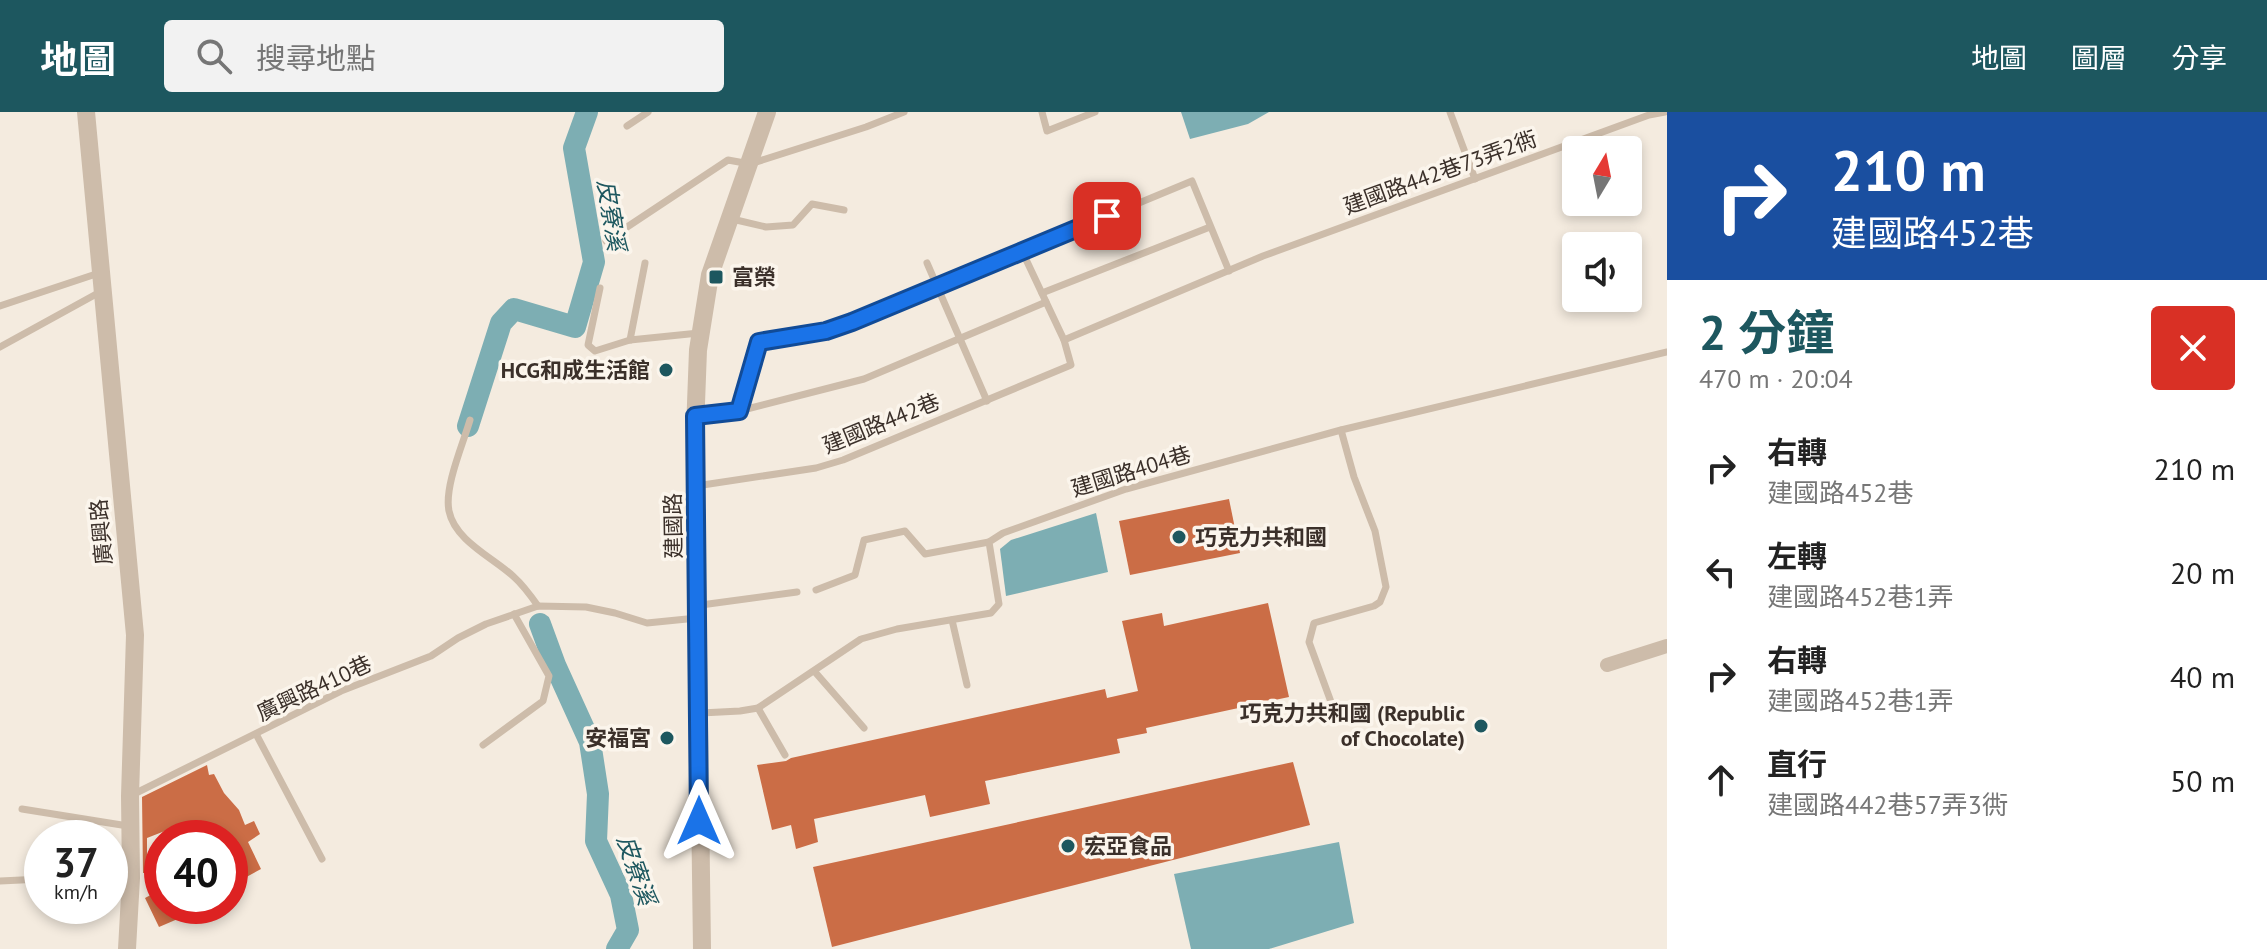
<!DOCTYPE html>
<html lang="zh-TW">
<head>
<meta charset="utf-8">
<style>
  :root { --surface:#fff; --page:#f2f2f2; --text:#222; --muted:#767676; --accent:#1d575f }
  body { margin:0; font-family:"PT Sans","Noto Sans TC",sans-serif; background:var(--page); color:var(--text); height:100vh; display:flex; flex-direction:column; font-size:30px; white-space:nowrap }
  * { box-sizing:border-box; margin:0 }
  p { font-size:26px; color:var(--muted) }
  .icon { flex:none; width:44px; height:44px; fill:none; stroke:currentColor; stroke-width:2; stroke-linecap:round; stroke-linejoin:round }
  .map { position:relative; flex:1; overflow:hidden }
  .sheet { display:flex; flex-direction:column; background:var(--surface); width:600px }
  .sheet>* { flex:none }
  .banner { background:#1a4fa0; color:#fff; overflow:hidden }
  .needle { width:52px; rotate:10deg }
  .buttons { position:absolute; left:1562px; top:24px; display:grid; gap:16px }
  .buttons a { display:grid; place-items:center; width:80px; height:80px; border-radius:8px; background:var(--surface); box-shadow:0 4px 12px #0003; font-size:40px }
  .speed { position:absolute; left:24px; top:708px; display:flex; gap:16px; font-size:40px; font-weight:700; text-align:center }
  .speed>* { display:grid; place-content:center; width:104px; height:104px; border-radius:50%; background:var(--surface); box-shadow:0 4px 12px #0003; line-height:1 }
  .speed small { font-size:20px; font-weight:400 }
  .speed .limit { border:12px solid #d22; background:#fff; color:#111 }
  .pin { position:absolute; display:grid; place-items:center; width:68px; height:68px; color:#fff; margin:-34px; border-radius:16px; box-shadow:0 4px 12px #0006 }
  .me { position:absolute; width:88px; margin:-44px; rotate:0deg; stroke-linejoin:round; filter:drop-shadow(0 0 6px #0008) }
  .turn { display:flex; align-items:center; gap:28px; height:168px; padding:0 32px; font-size:36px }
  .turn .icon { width:104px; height:104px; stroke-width:2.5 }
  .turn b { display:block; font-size:56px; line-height:68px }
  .round { display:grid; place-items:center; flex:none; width:84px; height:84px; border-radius:8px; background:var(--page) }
  .head { display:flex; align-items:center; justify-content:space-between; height:136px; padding:0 32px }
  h1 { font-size:48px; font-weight:700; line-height:60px; color:var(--accent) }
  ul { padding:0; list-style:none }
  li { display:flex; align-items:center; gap:24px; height:104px; padding:0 32px }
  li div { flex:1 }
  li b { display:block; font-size:30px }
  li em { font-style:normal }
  header { display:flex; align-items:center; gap:48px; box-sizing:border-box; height:112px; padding:0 40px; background:var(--accent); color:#fff }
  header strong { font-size:38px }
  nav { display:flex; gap:44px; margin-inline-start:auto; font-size:28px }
  .search { width:560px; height:72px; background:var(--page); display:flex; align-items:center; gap:20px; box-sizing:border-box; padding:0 28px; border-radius:8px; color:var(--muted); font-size:30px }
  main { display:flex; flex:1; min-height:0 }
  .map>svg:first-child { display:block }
  .water { fill:#7daeb3 }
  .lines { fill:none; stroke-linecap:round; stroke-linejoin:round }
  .river { stroke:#7daeb3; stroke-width:22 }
  .building { fill:#cb6d46 }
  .service { stroke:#cdbcaa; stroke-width:7 }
  .minor { stroke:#cdbcaa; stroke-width:14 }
  .tertiary { stroke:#cdbcaa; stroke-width:18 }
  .route-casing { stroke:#114b97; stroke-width:20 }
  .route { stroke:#1a73e8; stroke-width:14 }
  .poi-dot { fill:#1d575f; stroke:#fbf5ec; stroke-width:3 }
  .labels { text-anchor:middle; stroke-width:7; stroke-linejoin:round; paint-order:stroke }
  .street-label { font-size:22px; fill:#3b302a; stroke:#fbf5ec }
  .poi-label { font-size:22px; font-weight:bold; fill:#3b302a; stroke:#fbf5ec; text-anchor:start }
  .water-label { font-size:24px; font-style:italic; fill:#1d575f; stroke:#fbf5ec }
</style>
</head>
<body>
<header>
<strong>地圖</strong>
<div class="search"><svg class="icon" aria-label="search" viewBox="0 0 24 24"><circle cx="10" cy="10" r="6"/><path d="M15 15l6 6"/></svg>搜尋地點</div>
<nav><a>地圖</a><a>圖層</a><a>分享</a></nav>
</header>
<main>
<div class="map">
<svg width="1667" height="837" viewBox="0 0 1667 837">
  <rect width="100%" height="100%" fill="#f4ebdf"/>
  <g class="water">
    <polygon points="1181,0 1269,0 1248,12 1190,27"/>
    <polygon points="1096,401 1108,460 1006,484 1000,437 1011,428"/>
    <polygon points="1339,730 1354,811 1269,837 1191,837 1174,762"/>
  </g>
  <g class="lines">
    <g class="river">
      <polyline points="468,314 501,211 514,197 575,215 594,150 574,36 587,0"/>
      <polyline points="540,512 555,553 590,630 598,682 596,729 621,783 628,818 617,837"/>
    </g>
  </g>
  <g class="building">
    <polygon points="1229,387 1240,441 1130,463 1119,409"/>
    <polygon points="1268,491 1289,585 1146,616 1147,621 1117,627 1120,641 985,669 990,692 930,705 925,683 814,707 818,730 796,737 791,713 772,718 757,653 786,649 791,646 1105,577 1107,586 1138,579 1122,509 1162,501 1164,514"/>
    <polygon points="1293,650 1310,713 832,835 813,755"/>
    <polygon points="207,653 209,663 214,662 224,681 239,698 245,713 254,709 260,722 248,730 261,757 230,774 230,726 182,726 175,715 147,726 147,761 143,761 142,685"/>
    <polygon points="162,777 162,794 208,794 159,815 145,786"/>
  </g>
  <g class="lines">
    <g class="service">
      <polyline points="1042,0 1047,19 1095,0"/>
      <polyline points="1450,0 1475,67"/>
      <polyline points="627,14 648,0"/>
      <polyline points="732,107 766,115 793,113 812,92 844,98"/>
      <polyline points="606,129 728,48 750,52 866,15 904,0"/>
      <polyline points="927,151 987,289"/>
      <polyline points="600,176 588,233 595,239 630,228 699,221"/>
      <polyline points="1042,181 1210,115"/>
      <polyline points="0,194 99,161"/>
      <polyline points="630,228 645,151"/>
      <polyline points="1064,228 1263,144 1649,3 1665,0"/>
      <polyline points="0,235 100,180"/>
      <polyline points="739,299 759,230 826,219 852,210 1192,69 1229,159"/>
      <polyline points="698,304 739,299 864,267 1046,190"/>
      <path d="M 470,308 C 463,332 444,375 449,399 C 455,429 494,446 514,465 C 523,473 531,484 538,494"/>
      <polyline points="696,374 816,356 843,348 1071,253 1064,228 1022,139"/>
      <polyline points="816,478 855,463 864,428 905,419 925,442 989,430"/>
      <polyline points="701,493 797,480"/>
      <polyline points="952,508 967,573"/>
      <polyline points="815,560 864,616"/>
      <polyline points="758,596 785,643"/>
      <polyline points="701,601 740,599 758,596 861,527 897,517 991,501 999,492 989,430 1003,421 1126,377 1341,318 1667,240"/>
      <polyline points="1338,609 1309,530 1314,511 1374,494 1380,490 1386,475 1375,419 1354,365 1341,318"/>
      <polyline points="256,622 322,747"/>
      <polyline points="483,633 543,589 549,564 514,502"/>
      <polyline points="132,683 341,579 431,544 458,526 486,512 538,494 586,495 615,501 647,511 697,506"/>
      <polyline points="22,697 128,714"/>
      <polyline points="110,767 128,766"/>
      <polyline points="0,769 42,767"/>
    </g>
    <polyline class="minor" points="1607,553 1667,534"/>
    <g class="tertiary">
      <polyline points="86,0 135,523 130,684 131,766 127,837"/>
      <polyline points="702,837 695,318 698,238 710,163 767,0"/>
    </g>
  </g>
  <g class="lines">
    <g class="route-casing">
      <polyline id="route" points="699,709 695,304 739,299 759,230 826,219 852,210 1107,104"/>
    </g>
    <use href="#route" class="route"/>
  </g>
  <g class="poi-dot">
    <rect x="708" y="157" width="16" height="16" rx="4"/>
    <circle cx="666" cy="258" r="8"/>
    <circle cx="1179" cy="425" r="8"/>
    <circle cx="1481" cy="614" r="8"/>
    <circle cx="667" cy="626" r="8"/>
    <circle cx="1068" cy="734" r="8"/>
  </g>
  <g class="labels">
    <g class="street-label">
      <text transform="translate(1440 60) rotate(-20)" y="8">建國路442巷73弄2衖</text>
      <text transform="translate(881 311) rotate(-22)" y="8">建國路442巷</text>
      <text transform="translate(1131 359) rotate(-17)" y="8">建國路404巷</text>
      <text transform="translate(673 414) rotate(-91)" y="8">建國路</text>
      <text transform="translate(101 420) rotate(-95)" y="8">廣興路</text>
      <text transform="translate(314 576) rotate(-25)" y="8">廣興路410巷</text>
    </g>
    <g class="poi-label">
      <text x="732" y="173">富榮</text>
      <text x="650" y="266" text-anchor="end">HCG和成生活館</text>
      <text x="1195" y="433">巧克力共和國</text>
      <text x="1465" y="609" text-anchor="end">巧克力共和國 (Republic<tspan x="1465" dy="25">of Chocolate)</tspan></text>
      <text x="651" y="634" text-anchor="end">安福宮</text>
      <text x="1084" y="742">宏亞食品</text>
    </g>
    <g class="water-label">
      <text transform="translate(611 103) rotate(81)" y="8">皮寮溪</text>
      <text transform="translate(636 758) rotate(71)" y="8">皮寮溪</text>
    </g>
  </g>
</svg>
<div class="buttons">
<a><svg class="needle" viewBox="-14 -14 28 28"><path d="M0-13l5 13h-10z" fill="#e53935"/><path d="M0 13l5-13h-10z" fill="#767676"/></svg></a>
<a><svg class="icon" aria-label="sound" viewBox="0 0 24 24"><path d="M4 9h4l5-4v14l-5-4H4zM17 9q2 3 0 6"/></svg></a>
</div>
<div class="speed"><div>37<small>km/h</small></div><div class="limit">40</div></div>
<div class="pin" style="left:1107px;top:104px;background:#d93025"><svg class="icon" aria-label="arrive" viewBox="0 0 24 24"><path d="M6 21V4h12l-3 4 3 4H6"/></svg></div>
<svg class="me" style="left:699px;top:709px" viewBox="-20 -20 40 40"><path d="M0-17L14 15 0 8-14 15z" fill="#1a73e8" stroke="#fff" stroke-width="4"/></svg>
</div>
<section class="sheet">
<div class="banner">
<div class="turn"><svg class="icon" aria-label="right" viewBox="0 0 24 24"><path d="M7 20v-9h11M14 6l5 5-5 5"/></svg><div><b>210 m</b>建國路452巷</div></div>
</div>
<div class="head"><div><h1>2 分鐘</h1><p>470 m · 20:04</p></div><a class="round" style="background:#d93025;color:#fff"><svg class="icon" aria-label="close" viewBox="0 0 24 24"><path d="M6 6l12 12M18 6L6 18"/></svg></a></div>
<ul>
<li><svg class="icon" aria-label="right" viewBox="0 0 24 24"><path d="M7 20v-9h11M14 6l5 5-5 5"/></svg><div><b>右轉</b><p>建國路452巷</p></div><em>210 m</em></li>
<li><svg class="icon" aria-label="left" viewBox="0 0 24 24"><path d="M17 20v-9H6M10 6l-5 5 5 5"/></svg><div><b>左轉</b><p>建國路452巷1弄</p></div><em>20 m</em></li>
<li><svg class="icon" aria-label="right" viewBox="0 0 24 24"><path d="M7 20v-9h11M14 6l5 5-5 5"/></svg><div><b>右轉</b><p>建國路452巷1弄</p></div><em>40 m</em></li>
<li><svg class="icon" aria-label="ahead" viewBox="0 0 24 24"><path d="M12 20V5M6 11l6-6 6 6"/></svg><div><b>直行</b><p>建國路442巷57弄3衖</p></div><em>50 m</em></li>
</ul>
</section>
</main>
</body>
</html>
